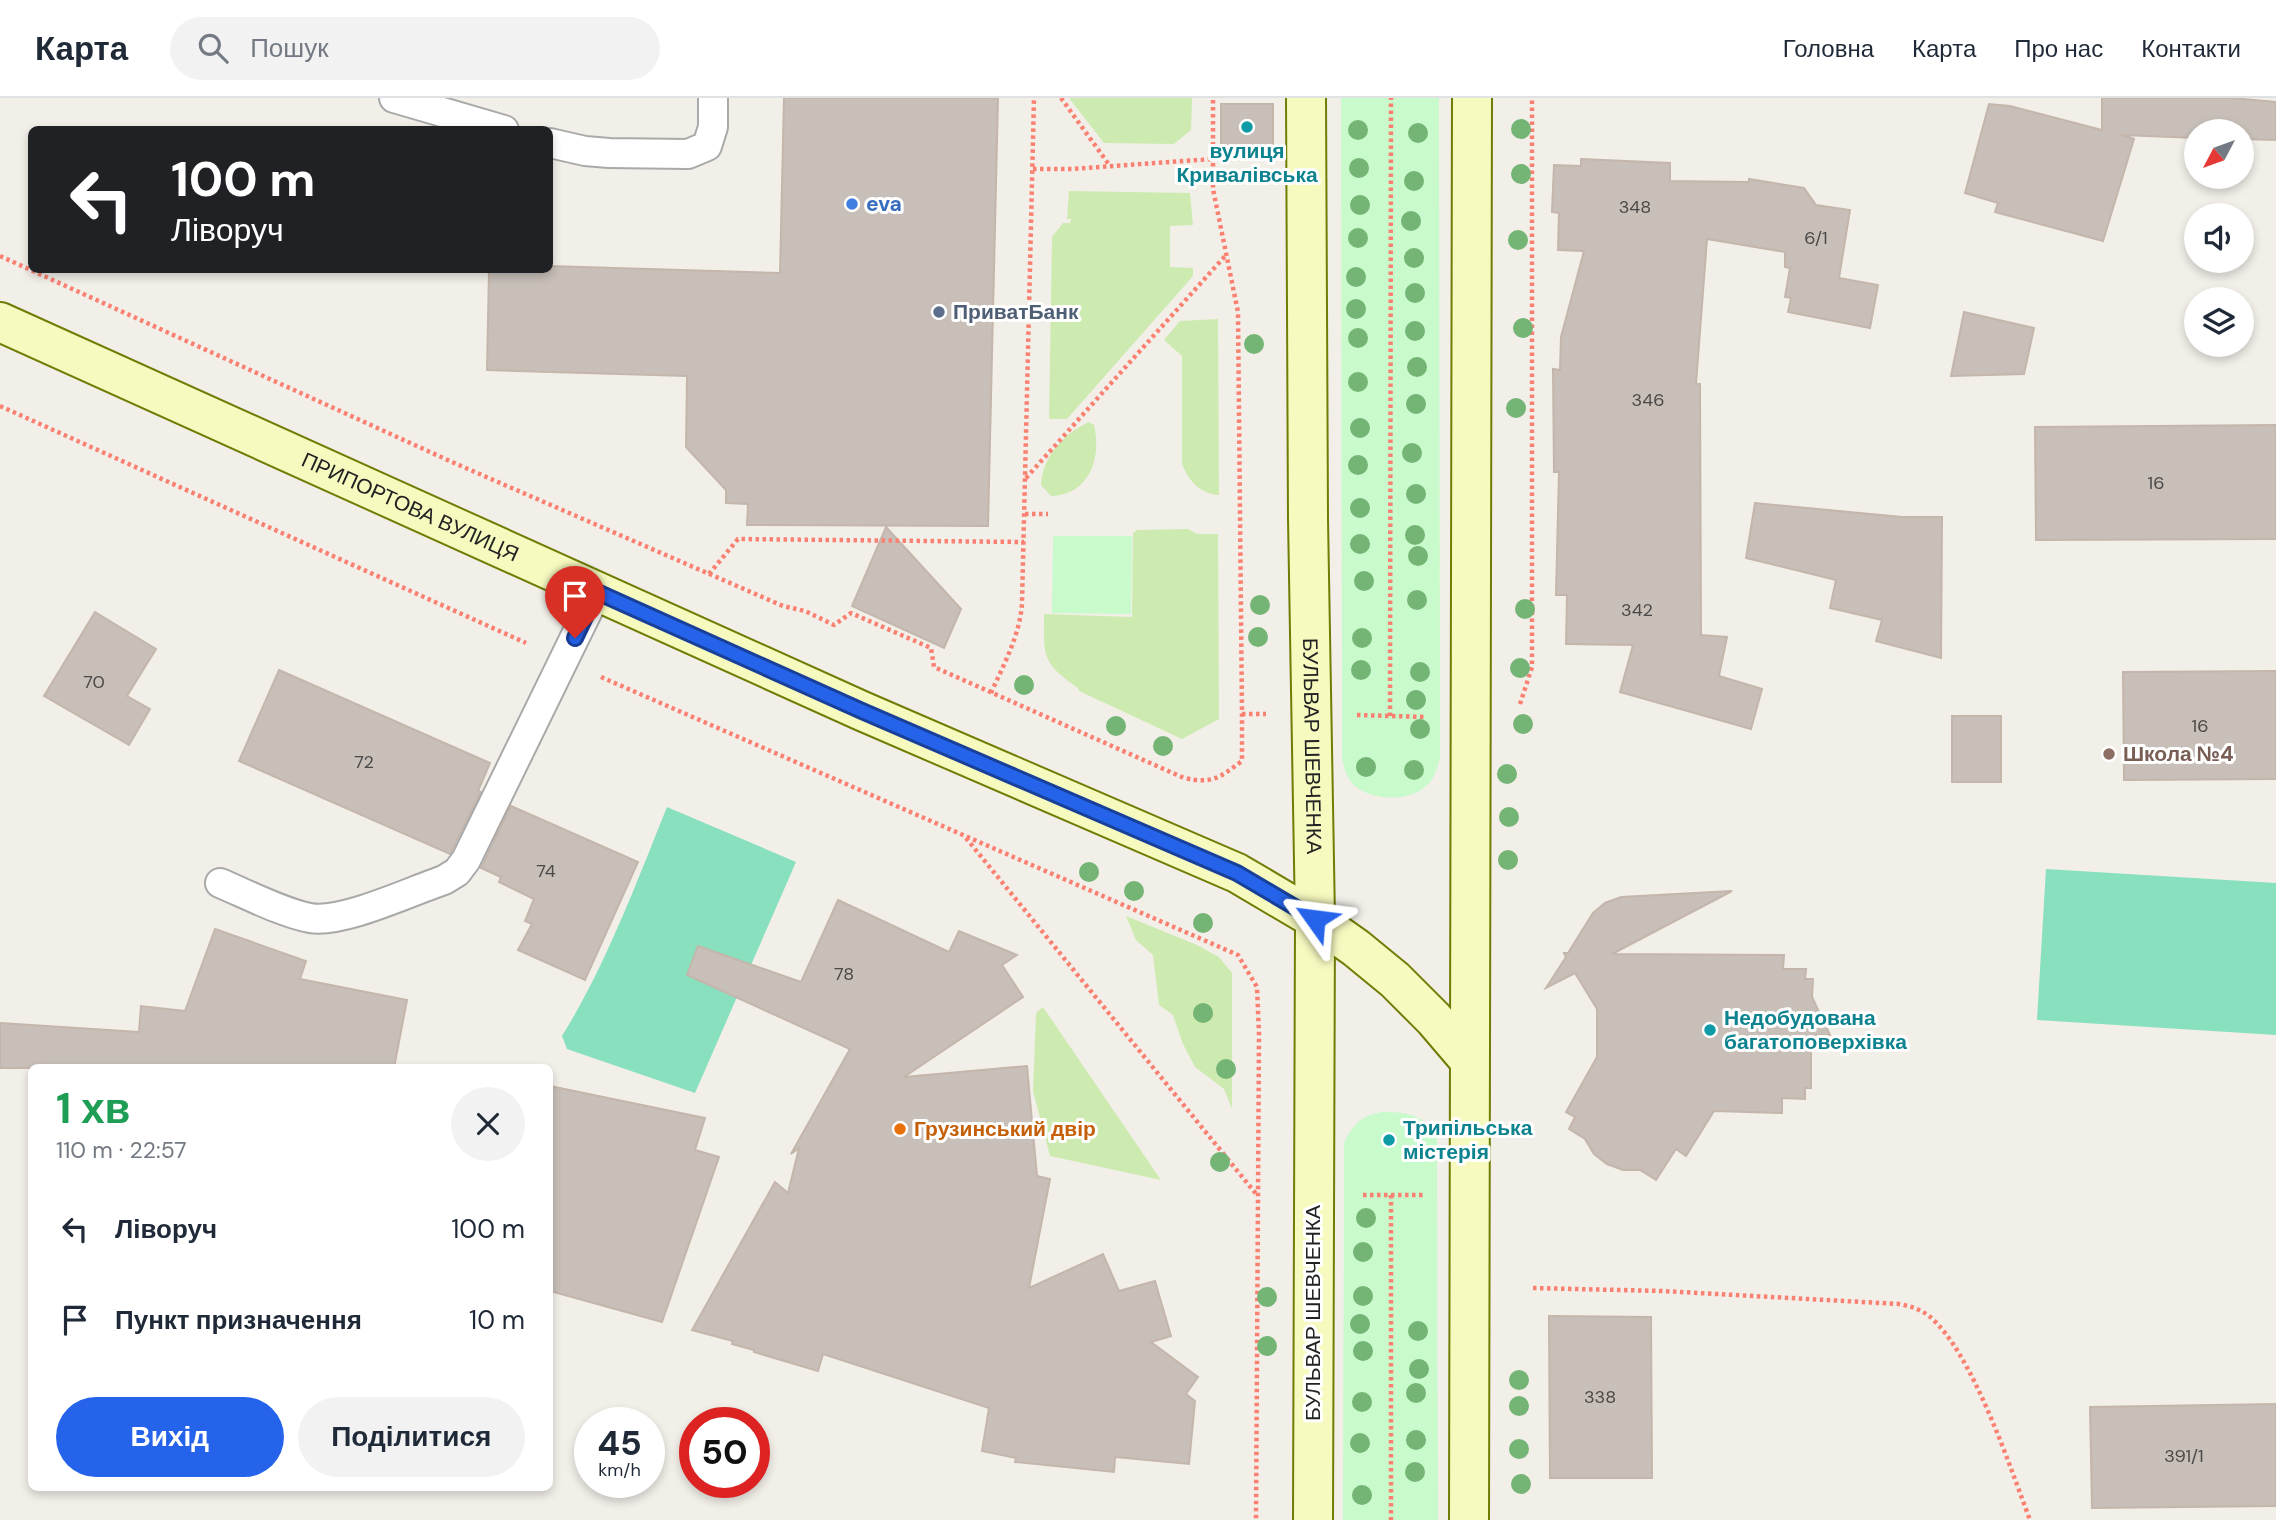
<!DOCTYPE html>
<html lang="uk">
<head>
<meta charset="utf-8">
<style>
  :root { --surface:#fff; --page:#f2f2f3; --text:#1f2937; --muted:#747a83; --line:#e0e1e3; --accent:#2563eb }
  body { margin:0; font-family:"DM Sans",sans-serif; background:var(--page); color:var(--text); height:100vh; display:flex; flex-direction:column; font-size:26px; white-space:nowrap }
  * { box-sizing:border-box; margin:0 }
  p { font-size:23px; color:var(--muted) }
  .icon { flex:none; width:38px; height:38px; fill:none; stroke:currentColor; stroke-width:2; stroke-linecap:round; stroke-linejoin:round }
  .map { position:relative; flex:1; overflow:hidden }
  .drawer { position:absolute; left:28px; top:966px; width:525px; height:427px; display:flex; flex-direction:column; background:var(--surface); border-radius:10px; box-shadow:0 4px 10px #0003 }
  .drawer>* { flex:none }
  .guide { position:absolute; left:28px; top:28px; width:525px; height:147px; border-radius:10px; box-shadow:0 4px 10px #0003; background:#202124; color:#fff; overflow:hidden }
  .needle { width:46px; rotate:229deg }
  .fabs { position:absolute; left:2184px; top:21px; display:grid; gap:14px }
  .fabs a { display:grid; place-items:center; width:70px; height:70px; border-radius:50%; background:var(--surface); box-shadow:0 4px 10px #0003; font-size:35px }
  .speed { position:absolute; left:574px; top:1309px; display:flex; gap:14px; font-size:35px; font-weight:700; text-align:center }
  .speed>* { display:grid; place-content:center; width:91px; height:91px; border-radius:50%; background:var(--surface); box-shadow:0 4px 10px #0003; line-height:1 }
  .speed small { font-size:18px; font-weight:400 }
  .speed .limit { border:10px solid #d22; background:#fff; color:#111 }
  .pin { position:absolute; display:grid; place-items:center; width:60px; height:60px; color:#fff; margin:-72px -30px; border-radius:50% 50% 50% 0; rotate:-45deg; box-shadow:0 0 7px #0007 }
  .pin .icon { rotate:45deg }
  .me { position:absolute; width:77px; margin:-38px; rotate:301deg; stroke-linejoin:round; filter:drop-shadow(0 0 5px #0008) }
  .turn { display:flex; align-items:center; gap:24px; height:147px; padding:0 28px; font-size:32px }
  .turn .icon { width:91px; height:91px; stroke-width:2.5 }
  .turn b { display:block; font-size:49px; line-height:60px }
  .round { display:grid; place-items:center; flex:none; width:74px; height:74px; border-radius:37px; background:var(--page) }
  .overview { display:flex; align-items:center; justify-content:space-between; height:119px; padding:0 28px }
  h1 { font-size:42px; font-weight:700; line-height:52px; color:#1e9e55 }
  .cta { display:flex; gap:14px; margin-top:auto; padding:14px 28px }
  .cta a { flex:1; height:80px; border-radius:42px; background:var(--accent); color:#fff; font-size:28px; font-weight:700; line-height:80px; text-align:center }
  .cta a+a { background:var(--page); color:var(--text) }
  ul { padding:0; list-style:none }
  li { display:flex; align-items:center; gap:21px; height:91px; padding:0 28px }
  li div { flex:1 }
  li b { display:block; font-size:26px }
  li em { font-style:normal }
  header { display:flex; align-items:center; gap:42px; box-sizing:border-box; height:98px; padding:0 35px; background:var(--surface); border-bottom:2px solid var(--line) }
  header strong { font-size:33px }
  nav { display:flex; gap:38px; margin-inline-start:auto; font-size:24px }
  .search { width:490px; height:63px; background:var(--page); display:flex; align-items:center; gap:18px; box-sizing:border-box; padding:0 24px; border-radius:38px; color:var(--muted); font-size:26px }
  .map>svg:first-child { display:block }
  .grass { fill:#cdebb0 }
  .park { fill:#c8facc }
  .pitch { fill:#88e0be }
  .building { fill:#c7bfb8; stroke:#c4b6ab; stroke-width:2 }
  .lines { fill:none; stroke-linecap:round; stroke-linejoin:round }
  .service-casing { stroke:#a9a9a9; stroke-width:32 }
  .secondary-casing { stroke:#707d05; stroke-width:42 }
  .path { stroke:#fa8072; stroke-width:4.5; stroke-dasharray:3.5 3.5; stroke-linecap:butt }
  .service { stroke:#fff; stroke-width:28 }
  .secondary { stroke:#f7fabf; stroke-width:38 }
  .tree { fill:#74b475 }
  .route-casing { stroke:#184099; stroke-width:18 }
  .route { stroke:#2563eb; stroke-width:12 }
  .culture-dot { fill:#0f9aa8; stroke:#fff; stroke-width:2.5 }
  .shop-dot { fill:#3f7fe0; stroke:#fff; stroke-width:2.5 }
  .service-dot { fill:#5c6f8a; stroke:#fff; stroke-width:2.5 }
  .education-dot { fill:#8d6e63; stroke:#fff; stroke-width:2.5 }
  .food-dot { fill:#e8710a; stroke:#fff; stroke-width:2.5 }
  .labels { text-anchor:middle; stroke-width:6; stroke-linejoin:round; paint-order:stroke }
  .number-label { font-size:18px; fill:#4b4948 }
  .culture-label { font-size:21px; font-weight:bold; fill:#0d838f; stroke:#fff; text-anchor:start }
  .shop-label { font-size:21px; font-weight:bold; fill:#366cbe; stroke:#fff; text-anchor:start }
  .service-label { font-size:21px; font-weight:bold; fill:#4e5e75; stroke:#fff; text-anchor:start }
  .street-label { font-size:21px; fill:#222; stroke:#fff }
  .education-label { font-size:21px; font-weight:bold; fill:#785e54; stroke:#fff; text-anchor:start }
  .food-label { font-size:21px; font-weight:bold; fill:#c56008; stroke:#fff; text-anchor:start }
</style>
</head>
<body>
<header>
<strong>Карта</strong>
<div class="search"><svg class="icon" aria-label="search" viewBox="0 0 24 24"><circle cx="10" cy="10" r="6"/><path d="M15 15l6 6"/></svg>Пошук</div>
<nav><a>Головна</a><a>Карта</a><a>Про нас</a><a>Контакти</a></nav>
</header>
<div class="map">
<svg width="2276" height="1422" viewBox="0 0 2276 1422">
  <rect width="100%" height="100%" fill="#f2efe9"/>
  <g class="grass">
    <polygon points="1069,0 1192,0 1191,32 1174,46 1104,45"/>
    <polygon points="1069,93 1190,95 1193,127 1170,128 1170,169 1193,170 1193,178 1067,321 1049,321 1052,139 1063,125 1070,125 1071,121 1067,121"/>
    <path d="M 1218,221 L 1219,397 C 1200,396 1189,383 1182,366 L 1182,258 L 1164,242 L 1180,223 Z"/>
    <path d="M 1089,324 L 1094,327 C 1102,360 1089,397 1051,398 L 1041,387 C 1042,359 1064,335 1089,324 Z"/>
    <path d="M 1188,431 L 1197,436 L 1218,436 L 1219,621 L 1182,641 L 1079,593 L 1078,590 C 1041,564 1044,558 1044,516 L 1132,519 L 1133,435 L 1137,432 Z"/>
    <polygon points="1126,818 1197,847 1219,859 1232,875 1232,1011 1224,991 1195,969 1183,946 1173,917 1159,907 1153,857 1136,842"/>
    <polygon points="1043,909 1161,1082 1050,1058 1033,993 1036,915"/>
  </g>
  <g class="park">
    <path d="M 1341,0 L 1439,0 L 1440,659 C 1437,670 1435,681 1426,688 C 1409,704 1373,703 1355,688 C 1346,680 1344,670 1342,659 Z"/>
    <polygon points="1053,438 1132,438 1131,516 1052,515"/>
    <path d="M 1382,1014 C 1407,1014 1426,1016 1437,1041 L 1438,1422 L 1343,1422 L 1344,1045 C 1353,1026 1362,1017 1382,1014 Z"/>
  </g>
  <g class="pitch">
    <path d="M 667,709 L 796,764 L 695,995 L 567,951 L 562,938 C 606,867 636,786 667,709 Z"/>
    <polygon points="2046,771 2276,785 2276,937 2037,922"/>
  </g>
  <g class="building">
    <polygon points="784,0 998,0 988,428 747,427 748,406 726,405 726,392 686,349 687,278 487,272 489,172 550,172 550,168 780,175"/>
    <polygon points="2102,0 2233,0 2276,4 2276,42 2242,41 2242,33 2196,33 2196,40 2121,37 2134,41 2103,143 1995,114 1998,105 1965,95 1989,6 2010,8 2102,32"/>
    <polygon points="1221,6 1273,6 1273,52 1221,53"/>
    <polygon points="1581,61 1670,65 1670,83 1749,84 1749,81 1804,90 1816,107 1850,112 1839,180 1878,187 1870,230 1788,214 1791,200 1785,199 1790,170 1785,169 1785,154 1707,141 1696,286 1700,286 1701,537 1727,539 1719,578 1762,591 1751,631 1620,594 1633,547 1566,546 1567,497 1556,497 1559,374 1554,374 1553,271 1560,272 1561,239 1584,153 1558,152 1559,115 1552,114 1554,67 1581,68"/>
    <polygon points="1964,214 2034,230 2024,276 1951,278"/>
    <polygon points="2276,327 2276,441 2036,442 2035,329"/>
    <polygon points="1755,405 1902,419 1942,419 1941,560 1876,543 1882,522 1830,510 1836,482 1746,460"/>
    <polygon points="886,429 961,511 944,550 852,508"/>
    <polygon points="95,514 156,551 127,598 150,611 129,647 44,598"/>
    <polygon points="279,572 490,665 478,693 481,694 450,756 239,663"/>
    <polygon points="2276,573 2276,681 2124,682 2123,574"/>
    <rect x="1952" y="618" width="49" height="66"/>
    <polygon points="511,708 638,764 585,882 518,852 532,826 525,823 534,801 499,784 501,779 481,770"/>
    <polygon points="1732,793 1612,856 1784,857 1783,871 1806,871 1805,881 1813,881 1812,899 1830,937 1811,937 1811,990 1805,990 1805,1001 1782,1000 1782,1015 1714,1013 1686,1058 1676,1051 1656,1082 1640,1072 1623,1072 1607,1066 1594,1056 1585,1041 1569,1031 1575,1019 1566,1014 1597,959 1597,911 1575,875 1546,890 1566,859 1564,855 1568,855 1593,815 1605,805 1621,799"/>
    <polygon points="838,802 949,854 959,833 1017,857 1002,867 1023,899 904,979 1027,968 1037,1078 1050,1081 1029,1190 1103,1156 1119,1193 1155,1183 1171,1238 1151,1244 1198,1279 1186,1296 1195,1303 1189,1366 1115,1359 1114,1374 1015,1364 1016,1360 982,1353 989,1310 823,1256 818,1273 754,1254 754,1252 732,1246 733,1243 692,1232 775,1084 788,1095 799,1050 791,1056 850,951 687,877 698,848 801,884"/>
    <polygon points="215,831 306,863 300,881 407,902 394,970 0,970 0,925 139,934 141,908 185,913"/>
    <polygon points="550,988 705,1020 695,1052 719,1059 662,1224 550,1193"/>
    <polygon points="1549,1218 1651,1219 1652,1380 1550,1380"/>
    <polygon points="2276,1306 2276,1408 2092,1410 2090,1309"/>
  </g>
  <g class="lines">
    <g class="service-casing">
      <g id="service">
        <polyline points="394,0 504,32"/>
        <polyline points="550,45 585,53 609,55 688,56 707,48 713,29 713,0"/>
        <path d="M 220,785 C 246,796 283,815 310,820 C 342,826 411,793 444,782 L 457,774 L 466,762 L 597,494"/>
      </g>
    </g>
    <g class="secondary-casing">
      <g id="secondary">
        <path id="s1" d="M 1306,0 L 1308,421 L 1315,821 L 1313,1422"/>
        <path id="s2" d="M 0,224 L 862,613 L 1237,775 L 1315,821 L 1356,850 L 1395,882 L 1434,921 L 1469,962"/>
        <polyline points="1469,1422 1472,0"/>
      </g>
    </g>
    <g class="path">
      <polyline points="1061,0 1110,68"/>
      <polyline points="1033,71 1072,71 1213,61"/>
      <path d="M 0,158 L 452,364 L 783,508 L 805,513 L 834,527 L 851,515 L 931,550 L 934,569 L 1184,680 C 1213,686 1219,680 1242,663 L 1242,616 L 1238,214 L 1213,91 L 1213,0"/>
      <polyline points="0,308 526,545"/>
      <polyline points="1026,380 1226,157"/>
      <polyline points="1025,416 1048,416"/>
      <polyline points="709,476 738,441 1024,444"/>
      <polyline points="601,579 1238,857 1257,889 1259,936 1256,1422"/>
      <path d="M 991,595 C 1004,566 1020,537 1022,505 L 1034,0"/>
      <polyline points="1520,606 1532,569 1532,0"/>
      <polyline points="1242,616 1266,616"/>
      <polyline points="1357,617 1425,619"/>
      <polyline points="1390,618 1391,0"/>
      <polyline points="966,740 1257,1097"/>
      <polyline points="1363,1097 1424,1097"/>
      <polyline points="1391,1097 1391,1422"/>
      <path d="M 1533,1190 L 1662,1193 L 1899,1206 C 1910,1208 1920,1211 1929,1218 C 1972,1253 2010,1369 2030,1422"/>
    </g>
    <use href="#service" class="service"/>
    <use href="#secondary" class="secondary"/>
  </g>
  <g class="tree">
    <circle cx="1521" cy="31" r="10"/>
    <circle cx="1358" cy="32" r="10"/>
    <circle cx="1418" cy="35" r="10"/>
    <circle cx="1359" cy="70" r="10"/>
    <circle cx="1521" cy="76" r="10"/>
    <circle cx="1414" cy="83" r="10"/>
    <circle cx="1360" cy="107" r="10"/>
    <circle cx="1411" cy="123" r="10"/>
    <circle cx="1358" cy="140" r="10"/>
    <circle cx="1518" cy="142" r="10"/>
    <circle cx="1414" cy="160" r="10"/>
    <circle cx="1356" cy="179" r="10"/>
    <circle cx="1415" cy="195" r="10"/>
    <circle cx="1356" cy="211" r="10"/>
    <circle cx="1523" cy="230" r="10"/>
    <circle cx="1415" cy="233" r="10"/>
    <circle cx="1358" cy="240" r="10"/>
    <circle cx="1254" cy="246" r="10"/>
    <circle cx="1417" cy="269" r="10"/>
    <circle cx="1358" cy="284" r="10"/>
    <circle cx="1416" cy="306" r="10"/>
    <circle cx="1516" cy="310" r="10"/>
    <circle cx="1360" cy="330" r="10"/>
    <circle cx="1412" cy="355" r="10"/>
    <circle cx="1358" cy="367" r="10"/>
    <circle cx="1416" cy="396" r="10"/>
    <circle cx="1360" cy="410" r="10"/>
    <circle cx="1415" cy="437" r="10"/>
    <circle cx="1360" cy="446" r="10"/>
    <circle cx="1418" cy="458" r="10"/>
    <circle cx="1364" cy="483" r="10"/>
    <circle cx="1417" cy="502" r="10"/>
    <circle cx="1260" cy="507" r="10"/>
    <circle cx="1525" cy="511" r="10"/>
    <circle cx="1258" cy="539" r="10"/>
    <circle cx="1362" cy="540" r="10"/>
    <circle cx="1520" cy="570" r="10"/>
    <circle cx="1361" cy="572" r="10"/>
    <circle cx="1420" cy="574" r="10"/>
    <circle cx="1024" cy="587" r="10"/>
    <circle cx="1416" cy="602" r="10"/>
    <circle cx="1523" cy="626" r="10"/>
    <circle cx="1116" cy="628" r="10"/>
    <circle cx="1420" cy="631" r="10"/>
    <circle cx="1163" cy="648" r="10"/>
    <circle cx="1366" cy="669" r="10"/>
    <circle cx="1414" cy="672" r="10"/>
    <circle cx="1507" cy="676" r="10"/>
    <circle cx="1509" cy="719" r="10"/>
    <circle cx="1508" cy="762" r="10"/>
    <circle cx="1089" cy="774" r="10"/>
    <circle cx="1134" cy="793" r="10"/>
    <circle cx="1203" cy="825" r="10"/>
    <circle cx="1203" cy="915" r="10"/>
    <circle cx="1226" cy="971" r="10"/>
    <circle cx="1220" cy="1064" r="10"/>
    <circle cx="1366" cy="1120" r="10"/>
    <circle cx="1363" cy="1154" r="10"/>
    <circle cx="1363" cy="1198" r="10"/>
    <circle cx="1267" cy="1199" r="10"/>
    <circle cx="1360" cy="1226" r="10"/>
    <circle cx="1418" cy="1233" r="10"/>
    <circle cx="1267" cy="1248" r="10"/>
    <circle cx="1363" cy="1253" r="10"/>
    <circle cx="1419" cy="1271" r="10"/>
    <circle cx="1519" cy="1282" r="10"/>
    <circle cx="1416" cy="1295" r="10"/>
    <circle cx="1362" cy="1304" r="10"/>
    <circle cx="1519" cy="1308" r="10"/>
    <circle cx="1416" cy="1342" r="10"/>
    <circle cx="1360" cy="1345" r="10"/>
    <circle cx="1519" cy="1351" r="10"/>
    <circle cx="1415" cy="1374" r="10"/>
    <circle cx="1521" cy="1386" r="10"/>
    <circle cx="1362" cy="1397" r="10"/>
  </g>
  <g class="lines">
    <g class="route-casing">
      <polyline id="route" points="575,540 597,494 862,613 1237,775 1315,821"/>
    </g>
    <use href="#route" class="route"/>
  </g>
  <g class="culture-dot">
    <circle cx="1247" cy="29" r="7"/>
    <circle cx="1710" cy="932" r="7"/>
    <circle cx="1389" cy="1042" r="7"/>
  </g>
  <circle class="shop-dot" cx="852" cy="106" r="7"/>
  <circle class="service-dot" cx="939" cy="214" r="7"/>
  <circle class="education-dot" cx="2109" cy="656" r="7"/>
  <circle class="food-dot" cx="900" cy="1031" r="7"/>
  <g class="labels">
    <g class="number-label">
      <text x="1635" y="115">348</text>
      <text x="1816" y="146">6/1</text>
      <text x="1648" y="308">346</text>
      <text x="2156" y="391">16</text>
      <text x="1637" y="518">342</text>
      <text x="94" y="590">70</text>
      <text x="2200" y="634">16</text>
      <text x="364" y="670">72</text>
      <text x="546" y="779">74</text>
      <text x="844" y="882">78</text>
      <text x="1600" y="1305">338</text>
      <text x="2184" y="1364">391/1</text>
    </g>
    <g class="culture-label">
      <text x="1247" y="60" text-anchor="middle">вулиця<tspan x="1247" dy="24">Кривалівська</tspan></text>
      <text x="1724" y="927">Недобудована<tspan x="1724" dy="24">багатоповерхівка</tspan></text>
      <text x="1403" y="1037">Трипільська<tspan x="1403" dy="24">містерія</tspan></text>
    </g>
    <g class="shop-label">
      <text x="866" y="113">eva</text>
    </g>
    <g class="service-label">
      <text x="953" y="221">ПриватБанк</text>
    </g>
    <g class="street-label">
      <text dy="7" stroke="none"><textPath href="#s2" startOffset="450">ПРИПОРТОВА ВУЛИЦЯ</textPath></text>
      <text dy="7" stroke="none"><textPath href="#s1" startOffset="648">БУЛЬВАР ШЕВЧЕНКА</textPath></text>
      <text transform="translate(1313 1215) rotate(-90)" y="7">БУЛЬВАР ШЕВЧЕНКА</text>
    </g>
    <g class="education-label">
      <text x="2123" y="663">Школа №4</text>
    </g>
    <g class="food-label">
      <text x="914" y="1038">Грузинський двір</text>
    </g>
  </g>
</svg>
<div class="fabs">
<a><svg class="needle" viewBox="-14 -14 28 28"><path d="M0-13l5 13h-10z" fill="#e53935"/><path d="M0 13l5-13h-10z" fill="#747a83"/></svg></a>
<a><svg class="icon" aria-label="sound" viewBox="0 0 24 24"><path d="M4 9h4l5-4v14l-5-4H4zM17 9q2 3 0 6"/></svg></a>
<a><svg class="icon" aria-label="layers" viewBox="0 0 24 24"><path d="M12 4l9 5-9 5-9-5zM3 14l9 5 9-5"/></svg></a>
</div>
<div class="speed"><div>45<small>km/h</small></div><div class="limit">50</div></div>
<div class="pin" style="left:575px;top:540px;background:#d93025"><svg class="icon" aria-label="arrive" viewBox="0 0 24 24"><path d="M6 21V4h12l-3 4 3 4H6"/></svg></div>
<svg class="me" style="left:1315px;top:821px" viewBox="-20 -20 40 40"><path d="M0-17L14 15 0 8-14 15z" fill="#2563eb" stroke="#fff" stroke-width="4"/></svg>
<div class="guide">
<div class="turn"><svg class="icon" aria-label="left" viewBox="0 0 24 24"><path d="M17 20v-9H6M10 6l-5 5 5 5"/></svg><div><b>100 m</b>Ліворуч</div></div>
</div>
<section class="drawer">
<div class="overview"><div><h1>1 хв</h1><p>110 m · 22:57</p></div><a class="round"><svg class="icon" aria-label="close" viewBox="0 0 24 24"><path d="M6 6l12 12M18 6L6 18"/></svg></a></div>
<ul>
<li><svg class="icon" aria-label="left" viewBox="0 0 24 24"><path d="M17 20v-9H6M10 6l-5 5 5 5"/></svg><div><b>Ліворуч</b></div><em>100 m</em></li>
<li><svg class="icon" aria-label="arrive" viewBox="0 0 24 24"><path d="M6 21V4h12l-3 4 3 4H6"/></svg><div><b>Пункт призначення</b></div><em>10 m</em></li>
</ul>
<div class="cta"><a>Вихід</a><a>Поділитися</a></div>
</section>
</div>
</body>
</html>
